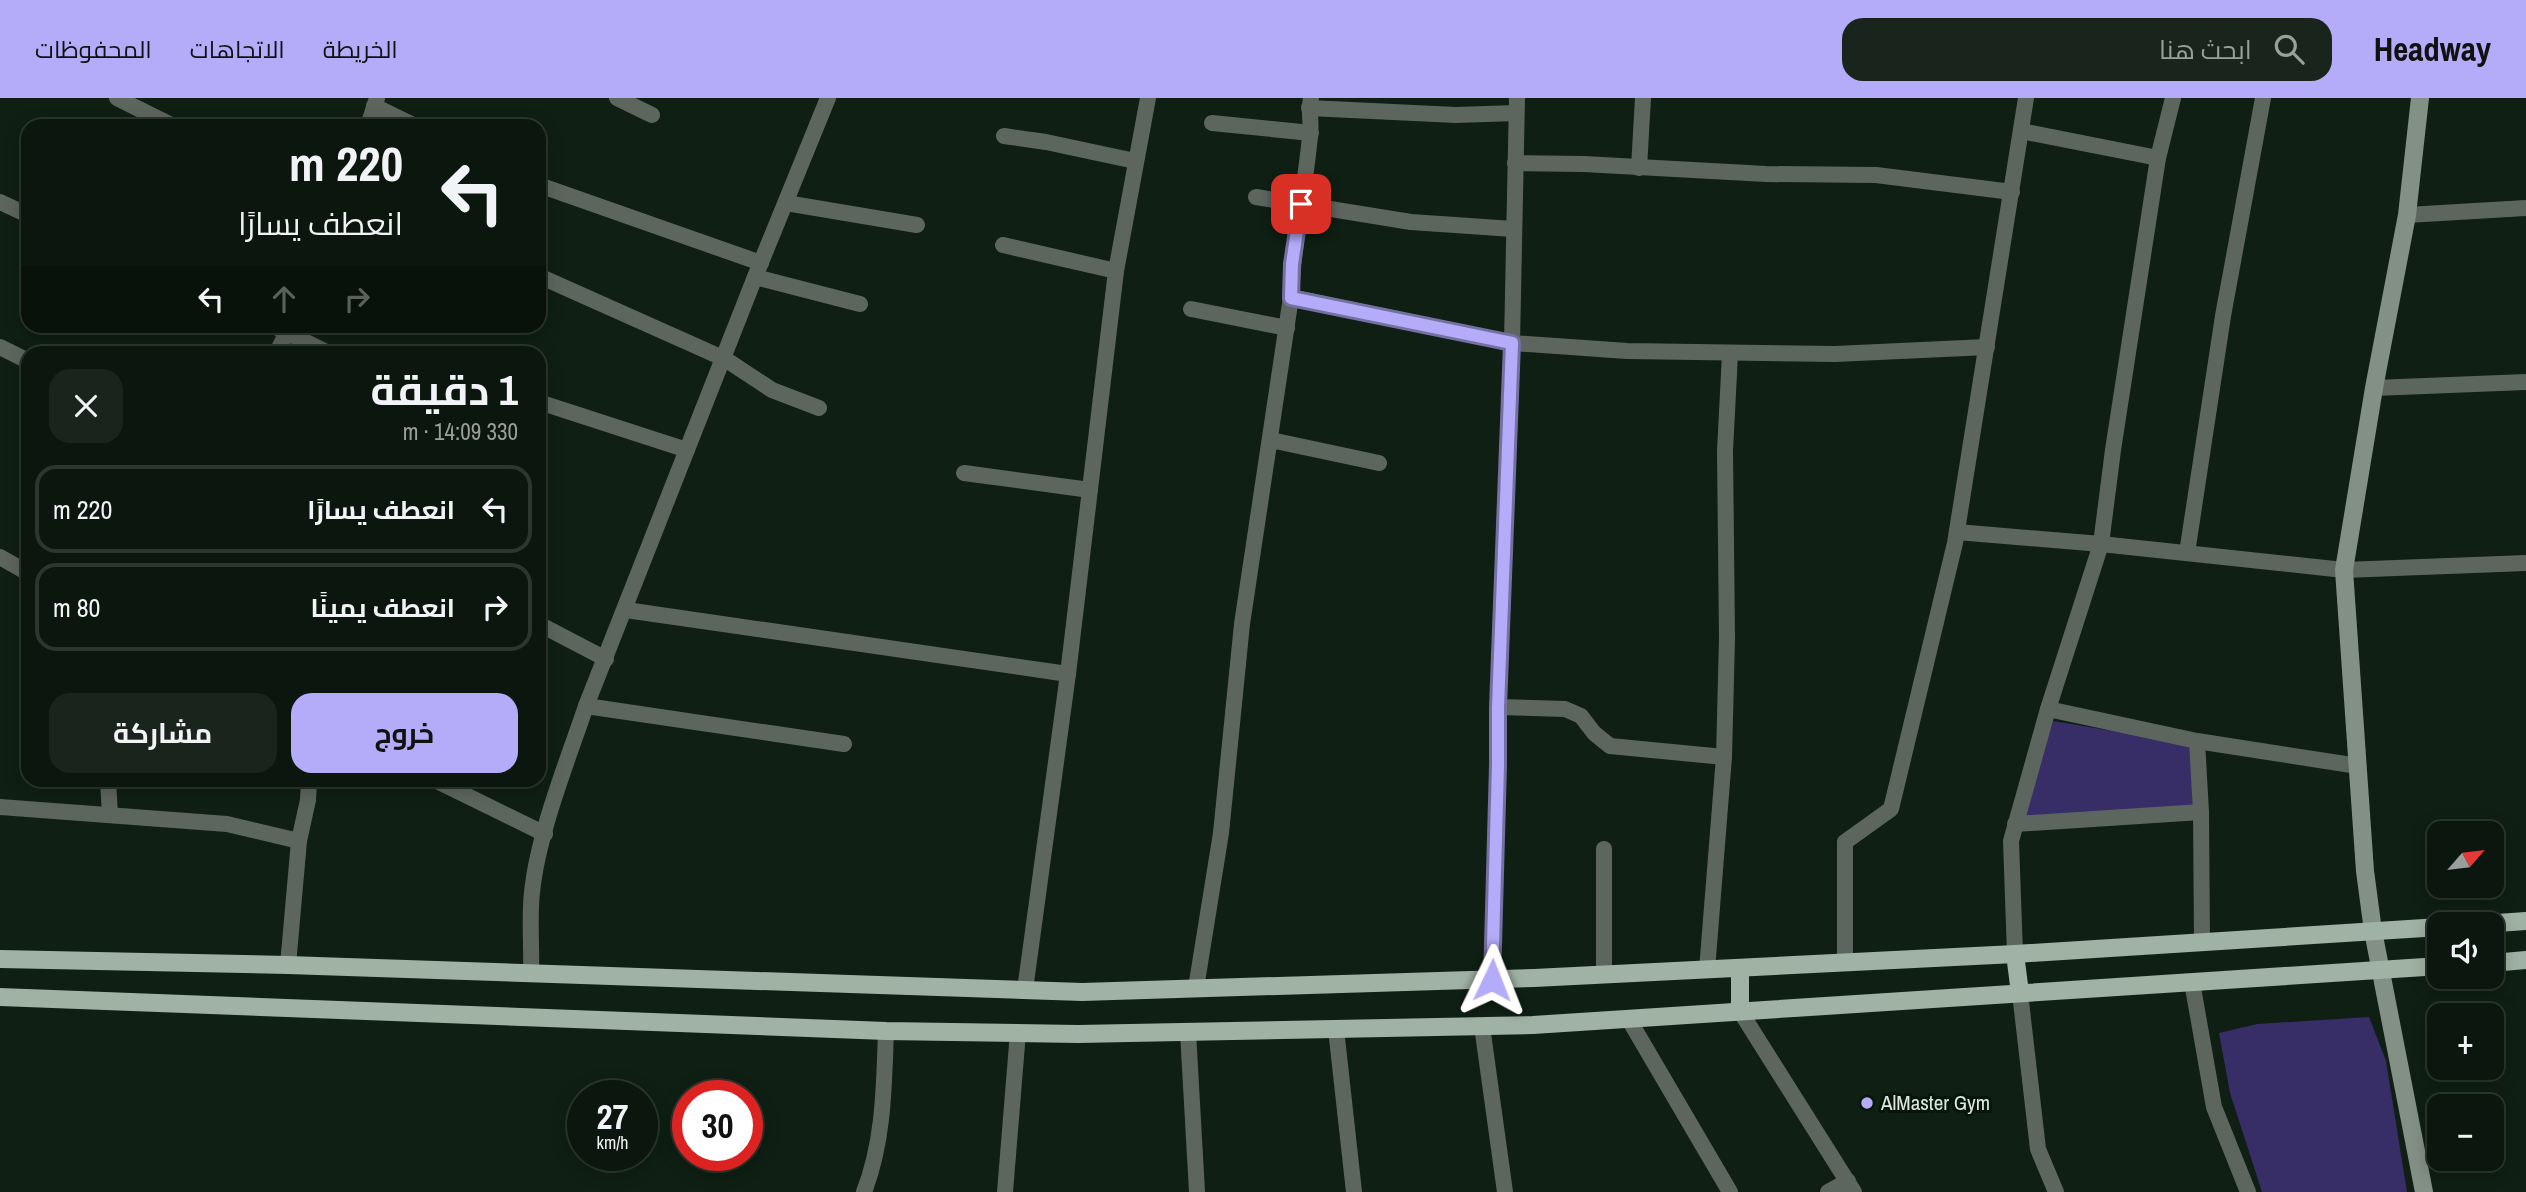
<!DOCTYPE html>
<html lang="ar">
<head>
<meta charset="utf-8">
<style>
  :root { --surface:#0b170e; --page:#19241c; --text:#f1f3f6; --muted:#9a9f9e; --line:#2b362e; --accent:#b4acf9 }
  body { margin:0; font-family:"Archivo Narrow",Cairo,sans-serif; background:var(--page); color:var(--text); direction:rtl; height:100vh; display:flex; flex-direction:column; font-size:26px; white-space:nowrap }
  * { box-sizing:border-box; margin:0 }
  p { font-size:23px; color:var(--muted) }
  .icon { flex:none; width:38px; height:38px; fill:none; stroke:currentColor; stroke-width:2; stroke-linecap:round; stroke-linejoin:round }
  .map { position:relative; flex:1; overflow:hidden; direction:ltr }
  .details { position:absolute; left:21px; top:248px; width:525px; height:441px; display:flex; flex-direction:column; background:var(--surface); border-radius:21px; box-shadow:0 4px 18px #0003,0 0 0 2px var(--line); direction:rtl }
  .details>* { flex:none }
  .hud { position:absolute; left:21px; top:21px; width:525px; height:214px; border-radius:21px; box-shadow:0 4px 18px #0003,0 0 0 2px var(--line); direction:rtl; background:#0b170e; color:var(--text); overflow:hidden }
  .needle { width:46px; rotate:62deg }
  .fabs { position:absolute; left:2427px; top:723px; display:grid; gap:14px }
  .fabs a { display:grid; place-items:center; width:77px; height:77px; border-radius:14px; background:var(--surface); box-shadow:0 4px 18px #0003,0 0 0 2px var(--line); font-size:35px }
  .speed { position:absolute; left:567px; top:982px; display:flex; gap:14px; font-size:35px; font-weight:700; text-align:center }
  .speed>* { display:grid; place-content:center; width:91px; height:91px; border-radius:50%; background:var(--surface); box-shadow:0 4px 18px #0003,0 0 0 2px var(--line); line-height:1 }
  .speed small { font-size:18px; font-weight:400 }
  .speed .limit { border:10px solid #d22; background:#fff; color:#111 }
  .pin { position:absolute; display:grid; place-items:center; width:60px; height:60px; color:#fff; margin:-30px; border-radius:14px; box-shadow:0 4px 10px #0006 }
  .me { position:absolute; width:77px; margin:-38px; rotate:2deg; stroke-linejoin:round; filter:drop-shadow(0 0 5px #0008) }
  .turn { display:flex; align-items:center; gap:24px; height:147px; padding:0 28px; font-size:32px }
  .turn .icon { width:91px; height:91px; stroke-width:2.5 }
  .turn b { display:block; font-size:49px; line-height:60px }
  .lanes { display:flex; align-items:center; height:66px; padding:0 28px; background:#0003; justify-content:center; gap:35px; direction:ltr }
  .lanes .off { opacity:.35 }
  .round { display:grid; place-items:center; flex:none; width:74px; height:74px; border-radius:21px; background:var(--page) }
  .summary { display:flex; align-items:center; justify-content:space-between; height:119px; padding:0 28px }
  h1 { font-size:42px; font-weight:700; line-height:52px }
  .button { display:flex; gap:14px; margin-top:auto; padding:14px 28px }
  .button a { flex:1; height:80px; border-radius:21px; background:var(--accent); color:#111; font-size:28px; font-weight:700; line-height:80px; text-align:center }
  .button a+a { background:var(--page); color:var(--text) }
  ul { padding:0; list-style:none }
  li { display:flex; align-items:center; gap:21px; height:88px; margin:0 14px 10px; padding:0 14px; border:4px solid var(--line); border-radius:21px }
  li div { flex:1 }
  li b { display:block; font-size:26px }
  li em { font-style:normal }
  header { display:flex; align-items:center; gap:42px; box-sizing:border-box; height:98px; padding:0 35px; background:var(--accent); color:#111 }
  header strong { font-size:33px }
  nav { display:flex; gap:38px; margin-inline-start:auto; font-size:24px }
  .search { width:490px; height:63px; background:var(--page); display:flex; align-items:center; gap:18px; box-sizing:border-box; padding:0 24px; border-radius:21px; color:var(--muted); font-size:26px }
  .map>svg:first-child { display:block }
  .green { fill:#372d67 }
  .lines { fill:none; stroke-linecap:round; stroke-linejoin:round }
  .street { stroke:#5d655f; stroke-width:16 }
  .secondary { stroke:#839086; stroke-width:18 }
  .primary { stroke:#a0b2a4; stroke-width:18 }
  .route-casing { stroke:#7570a2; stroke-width:18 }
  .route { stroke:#b4acf9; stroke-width:12 }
  .poi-dot { fill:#b4acf9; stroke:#06160a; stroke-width:2.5 }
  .labels { text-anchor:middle; stroke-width:6; stroke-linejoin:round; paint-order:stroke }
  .poi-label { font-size:21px; fill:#dee8e0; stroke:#06160a; text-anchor:start }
</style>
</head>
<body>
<header>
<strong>Headway</strong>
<div class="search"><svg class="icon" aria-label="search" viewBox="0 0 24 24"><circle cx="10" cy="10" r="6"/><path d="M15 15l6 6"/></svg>ابحث هنا</div>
<nav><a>الخريطة</a><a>الاتجاهات</a><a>المحفوظات</a></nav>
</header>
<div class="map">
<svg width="2526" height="1094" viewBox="0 0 2526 1094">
  <rect width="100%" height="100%" fill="#0f1f13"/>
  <g class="green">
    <polygon points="2053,623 2191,646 2193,710 2021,723"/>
    <polygon points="2369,919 2386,963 2407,1094 2262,1094 2230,995 2219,935 2257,926"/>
  </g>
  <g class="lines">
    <g class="street">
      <polyline points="117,0 173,28"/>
      <polyline points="617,0 652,17"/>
      <polyline points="374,8 415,28"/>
      <polyline points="1309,10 1456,17 1516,15"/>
      <polyline points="1212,25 1311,35"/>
      <polyline points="368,28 377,0"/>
      <polyline points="2021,33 2158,60"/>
      <polyline points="1004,38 1046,44 1135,63"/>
      <polyline points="1515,65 1584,66 1766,76 1876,77 2012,94"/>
      <polyline points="1639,70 1643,0"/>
      <polyline points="539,87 761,165"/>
      <polyline points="1256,99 1411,124 1513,131"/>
      <polyline points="0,104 28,117"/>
      <polyline points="786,105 917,127"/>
      <polyline points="2407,117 2526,110"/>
      <polyline points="1003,147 1116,173"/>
      <polyline points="539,178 725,261 772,292 819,310"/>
      <polyline points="755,179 860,206"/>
      <polyline points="1291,199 1512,245 1627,253 1835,256 1987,249"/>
      <polyline points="1191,211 1287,230"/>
      <polyline points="274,228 330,256"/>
      <polyline points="0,249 28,263"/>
      <polyline points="276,256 290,228"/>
      <polyline points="2374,290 2526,284"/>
      <polyline points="539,304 687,352"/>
      <polyline points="1271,342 1379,365"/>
      <polyline points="964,375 1090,392"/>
      <polyline points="1957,434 2101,446 2344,472 2526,465"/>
      <polyline points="2187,455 2223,218 2263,0"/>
      <polyline points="0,459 28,475"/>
      <polyline points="626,512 1068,576"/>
      <polyline points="539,526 606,561"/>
      <polyline points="586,608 844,646"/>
      <polyline points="1498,609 1565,611 1581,618 1594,635 1610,648 1724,659"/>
      <polyline points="2048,611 2197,643 2358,668"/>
      <polyline points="2197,643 2201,714 2202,844"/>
      <polyline points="108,682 110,717"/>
      <polyline points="435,682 545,736"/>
      <polyline points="0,709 227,726 299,743"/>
      <polyline points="2015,726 2201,714"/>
      <polyline points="2015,856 2011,743 2048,611 2101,446 2113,352 2158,60 2173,0"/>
      <polyline points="1845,863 1845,744 1891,711 1955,445 2026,0"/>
      <polyline points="288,867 299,743 308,702 309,682"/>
      <polyline points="1707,872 1724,659 1727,540 1725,353 1730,256"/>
      <path d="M 531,875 C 532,849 529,821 532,794 C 538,736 567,664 586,608 L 755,179 L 828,0"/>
      <polyline points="1604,875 1604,751"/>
      <polyline points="1492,882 1498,667 1498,609 1512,245 1517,0"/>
      <polyline points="2192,884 2214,1009 2248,1094"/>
      <path d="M 1196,890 L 1221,735 L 1242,526 L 1291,199 C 1293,145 1305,92 1310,38 C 1312,25 1308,13 1311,0"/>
      <polyline points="1025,892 1068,576 1116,173 1148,0"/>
      <polyline points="2020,895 2038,1051 2056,1094"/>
      <polyline points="1740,913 1854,1094"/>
      <polyline points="1628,920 1730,1094"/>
      <polyline points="1482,928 1505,1094"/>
      <polyline points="1336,931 1354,1094"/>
      <polyline points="1188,934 1197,1094"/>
      <path d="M 864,1094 C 884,1043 884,987 886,933"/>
      <polyline points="1005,1094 1018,934"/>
      <polyline points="1828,1094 1848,1083"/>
    </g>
    <polyline class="secondary" points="2420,0 2407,117 2374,290 2344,472 2365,773 2373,833 2424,1094"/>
    <g class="primary">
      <polyline points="2483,826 2526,823"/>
      <polyline points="2015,856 2020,895"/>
      <polyline points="0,861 288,867 1082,894 1534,880 2015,856 2440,829"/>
      <polyline points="2492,865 2526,862"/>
      <polyline points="0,899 886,933 1078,936 1533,927 2440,868"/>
      <polyline points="1740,913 1740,870"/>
    </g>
  </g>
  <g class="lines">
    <g class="route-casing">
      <polyline id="route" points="1301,106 1292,166 1291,200 1512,245 1498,609 1498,667 1492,882"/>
    </g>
    <use href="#route" class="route"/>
  </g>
  <circle class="poi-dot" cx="1867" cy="1005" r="7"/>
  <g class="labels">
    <g class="poi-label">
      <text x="1881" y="1012">AlMaster Gym</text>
    </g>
  </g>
</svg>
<div class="fabs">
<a><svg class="needle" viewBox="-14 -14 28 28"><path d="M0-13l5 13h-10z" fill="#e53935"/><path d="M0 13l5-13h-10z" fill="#9a9f9e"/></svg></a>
<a><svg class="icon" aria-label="sound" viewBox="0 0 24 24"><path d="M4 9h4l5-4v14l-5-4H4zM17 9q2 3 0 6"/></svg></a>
<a>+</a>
<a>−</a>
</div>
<div class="speed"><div>27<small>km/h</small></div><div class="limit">30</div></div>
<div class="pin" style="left:1301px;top:106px;background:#d93025"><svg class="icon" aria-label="arrive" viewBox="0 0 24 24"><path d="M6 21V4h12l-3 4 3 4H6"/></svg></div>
<svg class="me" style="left:1492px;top:882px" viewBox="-20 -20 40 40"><path d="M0-17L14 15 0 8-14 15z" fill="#b4acf9" stroke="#fff" stroke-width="4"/></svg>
<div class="hud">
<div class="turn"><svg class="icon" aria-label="left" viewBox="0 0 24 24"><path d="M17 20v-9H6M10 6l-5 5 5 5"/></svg><div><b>220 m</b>انعطف يسارًا</div></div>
<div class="lanes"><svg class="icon" aria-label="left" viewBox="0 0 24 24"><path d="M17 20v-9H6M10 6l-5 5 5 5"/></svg><svg class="icon off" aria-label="ahead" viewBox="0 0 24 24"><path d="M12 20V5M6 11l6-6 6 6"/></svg><svg class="icon off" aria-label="right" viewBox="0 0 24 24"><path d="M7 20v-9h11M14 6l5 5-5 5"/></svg></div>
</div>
<section class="details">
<div class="summary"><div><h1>1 دقيقة</h1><p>330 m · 14:09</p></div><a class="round"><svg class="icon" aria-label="close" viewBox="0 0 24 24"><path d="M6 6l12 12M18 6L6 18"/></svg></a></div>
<ul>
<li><svg class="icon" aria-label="left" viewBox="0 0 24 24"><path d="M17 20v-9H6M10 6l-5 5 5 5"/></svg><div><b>انعطف يسارًا</b></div><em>220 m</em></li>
<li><svg class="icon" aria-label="right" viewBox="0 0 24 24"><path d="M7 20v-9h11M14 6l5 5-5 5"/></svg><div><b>انعطف يمينًا</b></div><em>80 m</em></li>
</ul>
<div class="button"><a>خروج</a><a>مشاركة</a></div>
</section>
</div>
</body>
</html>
